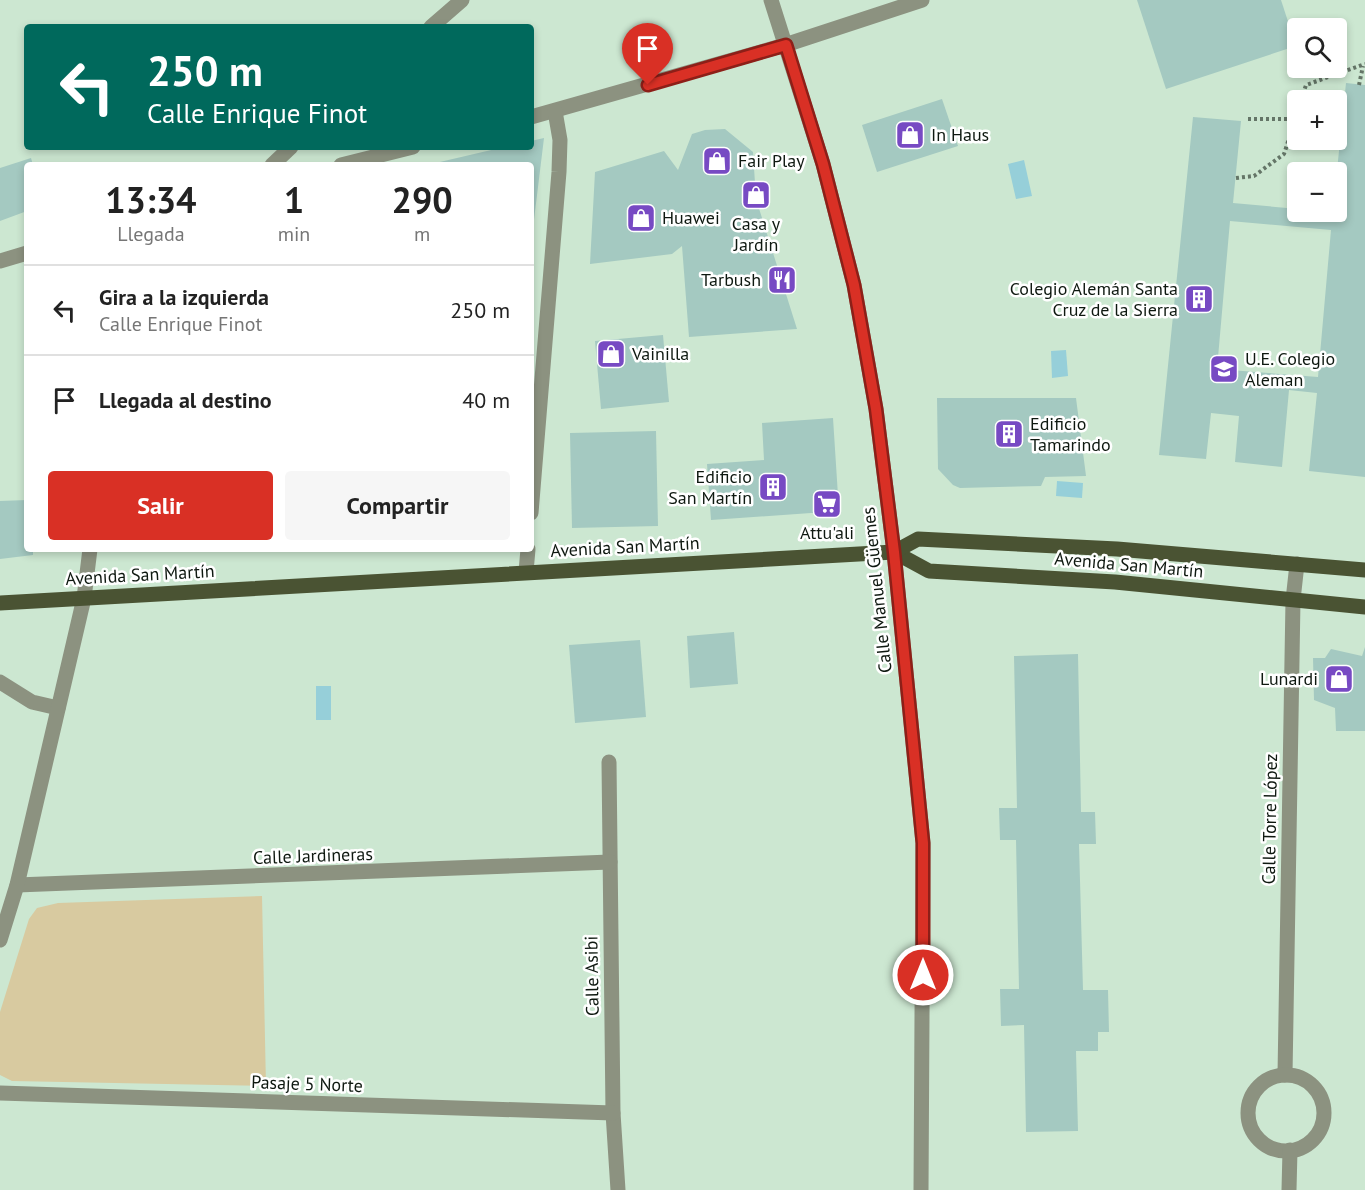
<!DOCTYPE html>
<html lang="es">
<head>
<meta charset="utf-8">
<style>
  :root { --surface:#fff; --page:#f6f6f6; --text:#222; --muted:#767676; --line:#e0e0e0; --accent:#d93025 }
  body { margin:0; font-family:"PT Sans",sans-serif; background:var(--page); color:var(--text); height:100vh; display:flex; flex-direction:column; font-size:22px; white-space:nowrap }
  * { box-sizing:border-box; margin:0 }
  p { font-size:20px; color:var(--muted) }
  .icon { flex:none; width:33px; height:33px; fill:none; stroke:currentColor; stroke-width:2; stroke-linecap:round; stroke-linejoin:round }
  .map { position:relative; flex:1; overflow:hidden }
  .panel { position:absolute; left:24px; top:162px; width:510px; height:390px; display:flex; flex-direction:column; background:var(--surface); border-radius:6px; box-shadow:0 3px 9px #0003 }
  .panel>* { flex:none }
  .banner { position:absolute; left:24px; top:24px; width:510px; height:126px; border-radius:6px; box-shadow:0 3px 9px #0003; background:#00695c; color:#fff; overflow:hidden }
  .controls { position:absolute; left:1287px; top:18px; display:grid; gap:12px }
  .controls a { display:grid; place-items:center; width:60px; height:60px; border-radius:6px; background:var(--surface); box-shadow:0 3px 9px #0003; font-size:30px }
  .pin { position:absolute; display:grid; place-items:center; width:51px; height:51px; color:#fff; margin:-62px -26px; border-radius:50% 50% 50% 0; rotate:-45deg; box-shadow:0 0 6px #0007 }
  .pin .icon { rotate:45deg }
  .me { position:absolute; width:66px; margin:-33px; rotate:0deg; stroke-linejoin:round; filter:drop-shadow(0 0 4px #0008) }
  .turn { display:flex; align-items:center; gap:21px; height:126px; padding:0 24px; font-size:27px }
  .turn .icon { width:78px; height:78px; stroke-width:2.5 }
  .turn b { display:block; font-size:42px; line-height:51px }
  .eta { display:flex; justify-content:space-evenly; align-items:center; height:102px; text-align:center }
  .eta b { font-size:36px; font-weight:700; line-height:42px }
  .primary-button { display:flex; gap:12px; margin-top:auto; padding:12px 24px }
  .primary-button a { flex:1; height:69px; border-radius:6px; background:var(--accent); color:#fff; font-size:24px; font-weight:700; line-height:69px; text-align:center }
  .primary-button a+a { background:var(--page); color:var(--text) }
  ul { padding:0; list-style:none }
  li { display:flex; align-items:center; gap:18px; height:90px; padding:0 24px; border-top:2px solid var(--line) }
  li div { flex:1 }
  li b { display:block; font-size:22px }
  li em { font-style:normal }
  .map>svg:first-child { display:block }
  .green { fill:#d8caa0 }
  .water { fill:#96cfd9 }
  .building { fill:#a4c9c1; fill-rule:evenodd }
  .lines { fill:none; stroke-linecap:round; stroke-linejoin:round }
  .path { stroke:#647567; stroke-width:4; stroke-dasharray:3 3; stroke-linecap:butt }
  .minor { stroke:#8c9280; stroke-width:15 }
  .major { stroke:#4a5333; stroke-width:15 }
  .route-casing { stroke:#8d1f18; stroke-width:15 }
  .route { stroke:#d93025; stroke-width:10 }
  .labels { text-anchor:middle; stroke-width:5; stroke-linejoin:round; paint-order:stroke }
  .poi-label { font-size:18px; fill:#0e1810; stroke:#fff; text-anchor:start }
  .street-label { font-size:18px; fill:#0e1810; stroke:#fff }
</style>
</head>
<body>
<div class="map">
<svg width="1365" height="1190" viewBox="0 0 1365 1190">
  <rect width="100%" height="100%" fill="#cce7d1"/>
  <polygon class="green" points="262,896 266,1086 12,1081 0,1075 0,1012 29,919 37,908 58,903"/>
  <g class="water">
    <polygon points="1024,160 1032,196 1016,199 1008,164"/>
    <polygon points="1066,350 1068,376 1052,378 1051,351"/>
    <polygon points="1057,481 1083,483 1082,498 1056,496"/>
    <rect x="316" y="686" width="15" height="34"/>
  </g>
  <g class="building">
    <polygon points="1137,0 1281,0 1296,46 1166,89"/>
    <path d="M 1346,83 L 1365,85 L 1365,477 L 1309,471 L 1317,393 L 1289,390 L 1282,467 L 1235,462 L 1239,416 L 1211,413 L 1206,459 L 1159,455 L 1193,117 L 1241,121 L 1233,203 L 1298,209 L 1298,212 L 1333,213 L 1336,212 L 1336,180 ZM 1230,221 L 1331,230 L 1318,377 L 1217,369 Z"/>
    <polygon points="942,99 958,146 877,172 862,125"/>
    <polygon points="725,129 753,152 756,199 797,329 689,337 682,246 672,254 590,264 595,172 664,151 678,170 692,134 705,130"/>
    <polygon points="544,138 532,236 531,165 427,165 504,147 531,147 531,141"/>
    <polygon points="31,158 33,165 27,165 27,211 0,221 0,168"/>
    <polygon points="663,335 669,402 601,409 595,341"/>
    <polygon points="937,398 1076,398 1086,476 1045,477 1041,486 960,488 953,485 938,469"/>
    <polygon points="833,418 839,511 711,520 707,464 764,460 762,423"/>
    <polygon points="656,431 658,526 572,528 570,433"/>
    <polygon points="27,500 27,549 33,549 33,555 0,559 0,501"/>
    <polygon points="734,632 738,684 690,688 687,636"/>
    <polygon points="640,640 646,717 575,723 569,645"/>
    <polygon points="1365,647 1365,731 1336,731 1335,708 1314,700 1313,658 1325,658 1331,649 1362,656"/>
    <polygon points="1078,654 1081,812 1095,812 1096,844 1079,844 1083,990 1108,990 1109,1032 1098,1032 1098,1051 1076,1051 1078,1131 1026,1132 1024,1025 1001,1026 1000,989 1019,989 1016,840 1000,840 999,808 1017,808 1014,656"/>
  </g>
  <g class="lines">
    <g class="path">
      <polyline points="1359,85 1363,66"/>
      <polyline points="1301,100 1306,85 1365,64"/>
      <polyline points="1248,119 1298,119"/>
      <polyline points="1336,127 1342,128"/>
      <polyline points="1236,178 1254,176 1284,154 1298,111"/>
    </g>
    <g class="minor">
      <polyline points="771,0 823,164 854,285 876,409 894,552 923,843 921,1190"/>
      <polyline points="431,27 462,0"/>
      <polyline points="531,117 785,45 922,0"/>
      <polyline points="272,165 291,147"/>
      <polyline points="341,165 413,147"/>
      <polyline points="0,261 27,253"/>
      <polyline points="531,513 559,172 560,140 555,111"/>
      <polyline points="526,572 528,549"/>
      <polyline points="0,682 32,702 58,708"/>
      <polyline points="609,762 613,1113 618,1190"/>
      <polyline points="17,885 610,862"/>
      <polyline points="0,940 17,885 84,598 90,549"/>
      <polyline points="1285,1075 1293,600 1297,564"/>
      <circle cx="1286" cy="1113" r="38"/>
      <polyline points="0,1093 613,1113"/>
      <polyline points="1289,1190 1290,1150"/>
    </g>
    <g class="major">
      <polyline points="894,552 929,571 1115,582 1365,607"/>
      <polyline points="0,603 894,552 918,539 1117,549 1365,570"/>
    </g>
  </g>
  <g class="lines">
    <g class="route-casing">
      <polyline id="route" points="648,85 786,45 823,164 854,285 876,409 894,552 923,843 923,975"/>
    </g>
    <use href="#route" class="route"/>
  </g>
  <defs>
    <g id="shop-square" transform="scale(1.5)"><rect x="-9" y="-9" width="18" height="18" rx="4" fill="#774ac3" stroke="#fff"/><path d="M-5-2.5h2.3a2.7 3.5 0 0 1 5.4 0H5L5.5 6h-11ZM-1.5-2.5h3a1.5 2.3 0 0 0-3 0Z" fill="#fff"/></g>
    <g id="restaurant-square" transform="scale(1.5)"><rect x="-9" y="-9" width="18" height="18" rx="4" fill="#774ac3" stroke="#fff"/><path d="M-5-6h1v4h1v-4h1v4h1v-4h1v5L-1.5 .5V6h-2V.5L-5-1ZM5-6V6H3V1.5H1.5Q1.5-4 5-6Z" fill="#fff"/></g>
    <g id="building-square" transform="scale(1.5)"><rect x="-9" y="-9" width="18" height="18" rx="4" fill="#774ac3" stroke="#fff"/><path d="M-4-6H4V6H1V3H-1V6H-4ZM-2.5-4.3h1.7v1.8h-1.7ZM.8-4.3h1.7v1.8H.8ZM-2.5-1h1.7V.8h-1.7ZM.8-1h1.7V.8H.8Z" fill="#fff"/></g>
    <g id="school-square" transform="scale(1.5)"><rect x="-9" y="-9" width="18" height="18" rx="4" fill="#774ac3" stroke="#fff"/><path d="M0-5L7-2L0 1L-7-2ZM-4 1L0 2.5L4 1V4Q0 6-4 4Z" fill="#fff"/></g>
    <g id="supermarket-square" transform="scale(1.5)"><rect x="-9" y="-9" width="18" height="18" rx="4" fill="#774ac3" stroke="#fff"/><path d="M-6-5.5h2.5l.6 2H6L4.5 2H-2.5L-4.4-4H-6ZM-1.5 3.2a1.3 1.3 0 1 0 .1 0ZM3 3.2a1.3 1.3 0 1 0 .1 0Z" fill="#fff"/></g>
  </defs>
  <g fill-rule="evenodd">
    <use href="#shop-square" x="910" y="135"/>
    <use href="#shop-square" x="717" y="161"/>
    <use href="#shop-square" x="756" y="195"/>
    <use href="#shop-square" x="641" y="218"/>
    <use href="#restaurant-square" x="782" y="280"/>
    <use href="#building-square" x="1199" y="299"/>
    <use href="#shop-square" x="611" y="354"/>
    <use href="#school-square" x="1224" y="369"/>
    <use href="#building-square" x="1009" y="434"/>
    <use href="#building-square" x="773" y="487"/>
    <use href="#supermarket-square" x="827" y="504"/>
    <use href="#shop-square" x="1339" y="679"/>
  </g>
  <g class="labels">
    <g class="poi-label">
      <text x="931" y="141">In Haus</text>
      <text x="738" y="167">Fair Play</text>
      <text x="662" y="224">Huawei</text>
      <text x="756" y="230" text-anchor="middle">Casa y<tspan x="756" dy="21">Jardín</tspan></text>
      <text x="761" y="286" text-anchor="end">Tarbush</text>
      <text x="1178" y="295" text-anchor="end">Colegio Alemán Santa<tspan x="1178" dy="21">Cruz de la Sierra</tspan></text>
      <text x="632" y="360">Vainilla</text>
      <text x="1245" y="365">U.E. Colegio<tspan x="1245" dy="21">Aleman</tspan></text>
      <text x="1030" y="430">Edificio<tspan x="1030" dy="21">Tamarindo</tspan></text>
      <text x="752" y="483" text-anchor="end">Edificio<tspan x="752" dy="21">San Martín</tspan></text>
      <text x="827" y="539" text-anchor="middle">Attu'ali</text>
      <text x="1318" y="685" text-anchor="end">Lunardi</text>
    </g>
    <g class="street-label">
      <text transform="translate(625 547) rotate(-3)" y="6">Avenida San Martín</text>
      <text transform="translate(1129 565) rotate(5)" y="6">Avenida San Martín</text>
      <text transform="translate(140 575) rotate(-3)" y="6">Avenida San Martín</text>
      <text transform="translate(877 590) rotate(-96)" y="6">Calle Manuel Güemes</text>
      <text transform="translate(1270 819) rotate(-89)" y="6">Calle Torre López</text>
      <text transform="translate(313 856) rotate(-2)" y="6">Calle Jardineras</text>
      <text transform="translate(592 976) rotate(-91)" y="6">Calle Asibi</text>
      <text transform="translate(307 1084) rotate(2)" y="6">Pasaje 5 Norte</text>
    </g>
  </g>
</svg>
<div class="controls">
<a><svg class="icon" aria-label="search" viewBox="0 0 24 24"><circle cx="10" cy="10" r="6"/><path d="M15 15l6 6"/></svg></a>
<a>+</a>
<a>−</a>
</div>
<div class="pin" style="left:648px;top:85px;background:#d93025"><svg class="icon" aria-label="arrive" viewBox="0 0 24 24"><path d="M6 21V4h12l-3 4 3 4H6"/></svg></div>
<svg class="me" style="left:923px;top:975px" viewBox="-20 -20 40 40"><circle r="17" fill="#d93025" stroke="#fff" stroke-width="3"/><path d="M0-11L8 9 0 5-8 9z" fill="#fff"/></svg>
<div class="banner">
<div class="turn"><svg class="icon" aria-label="left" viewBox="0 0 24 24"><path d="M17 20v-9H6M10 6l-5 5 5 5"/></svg><div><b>250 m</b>Calle Enrique Finot</div></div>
</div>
<section class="panel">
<div class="eta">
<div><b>13:34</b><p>Llegada</p></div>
<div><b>1</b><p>min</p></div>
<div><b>290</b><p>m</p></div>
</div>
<ul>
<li><svg class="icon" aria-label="left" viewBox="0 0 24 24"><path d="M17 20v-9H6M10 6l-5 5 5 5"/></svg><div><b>Gira a la izquierda</b><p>Calle Enrique Finot</p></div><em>250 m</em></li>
<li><svg class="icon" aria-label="arrive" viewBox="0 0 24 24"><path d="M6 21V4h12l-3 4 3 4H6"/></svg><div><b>Llegada al destino</b></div><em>40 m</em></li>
</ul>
<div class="primary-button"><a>Salir</a><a>Compartir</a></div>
</section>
</div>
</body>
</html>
